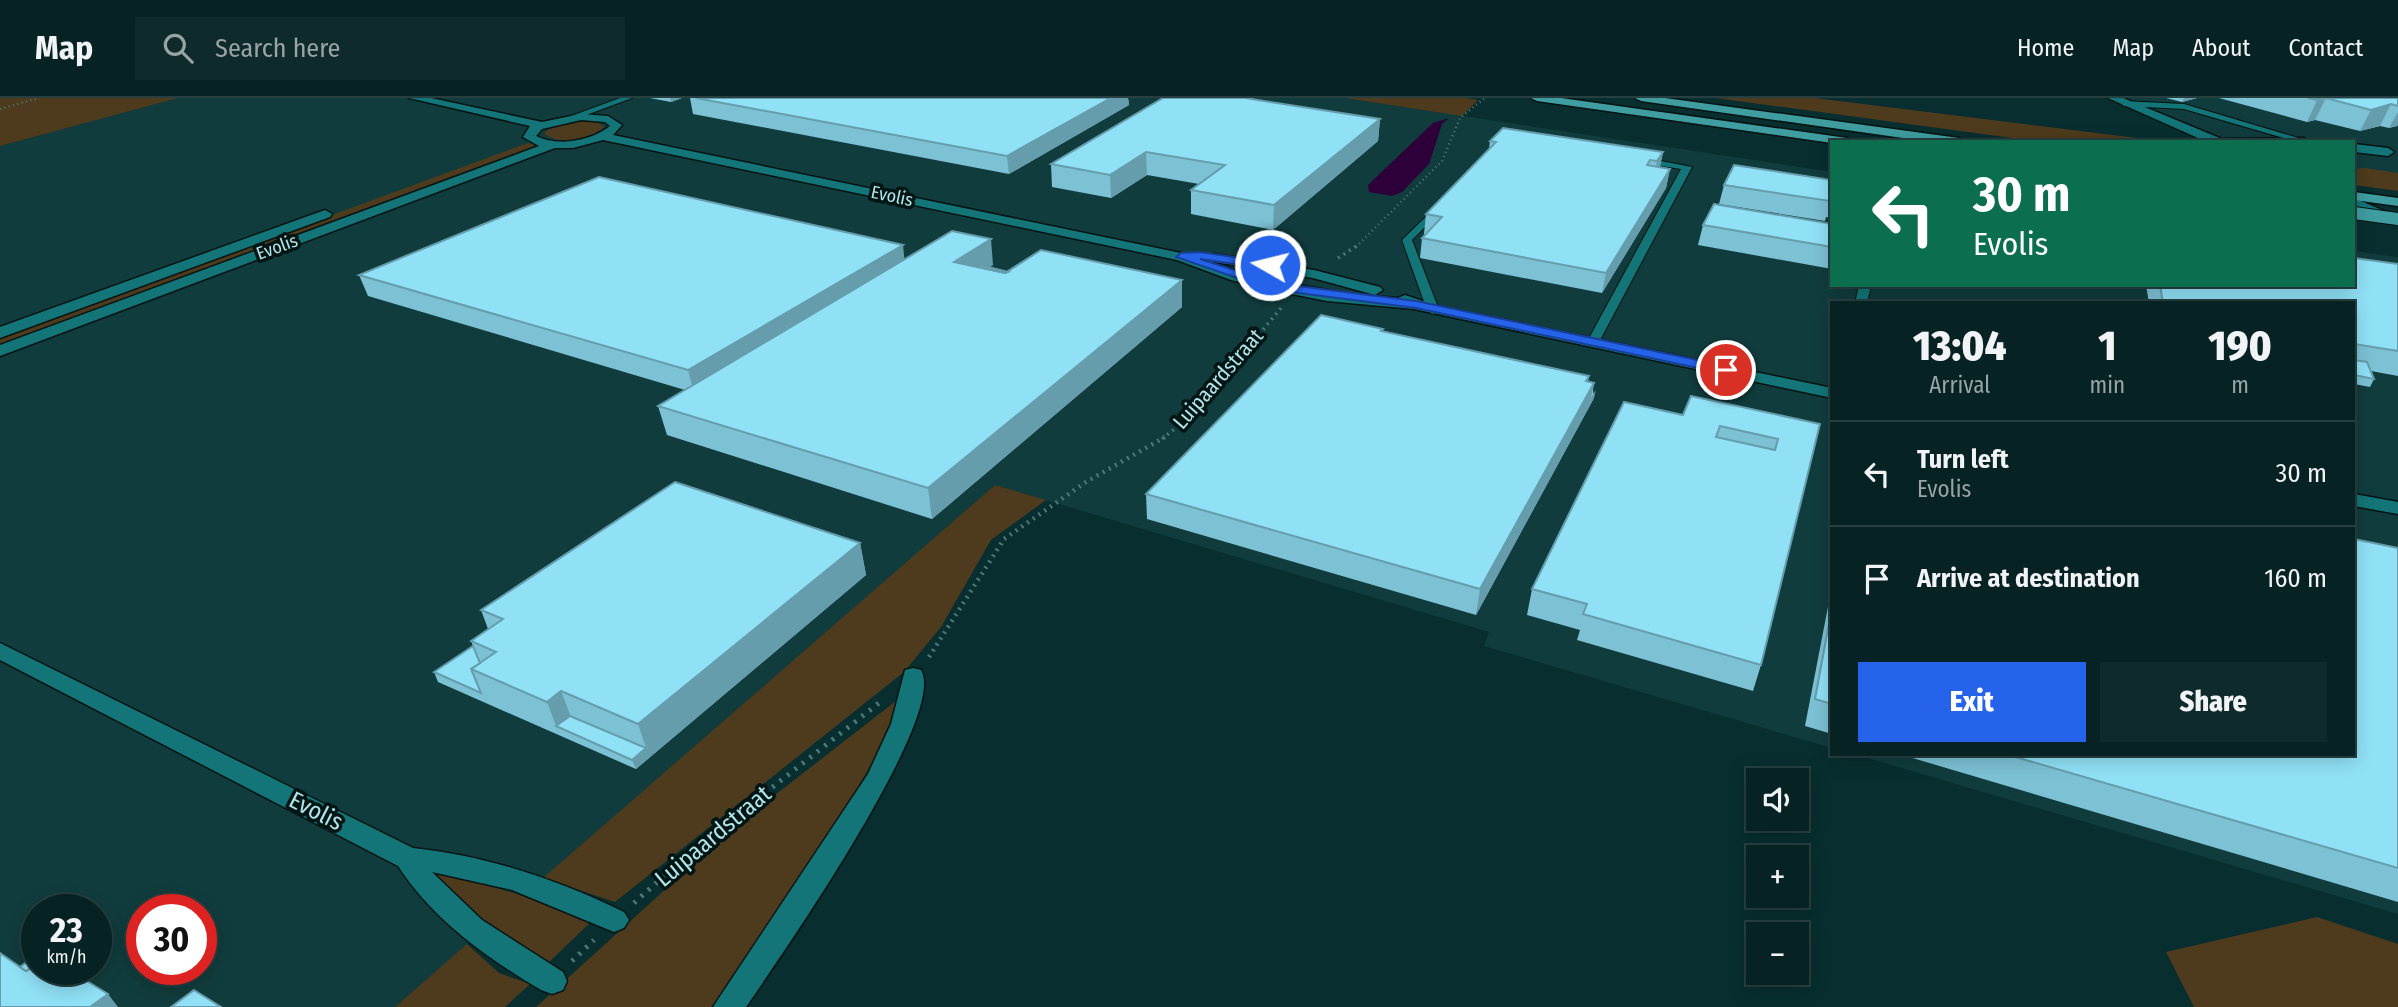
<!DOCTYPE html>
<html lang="en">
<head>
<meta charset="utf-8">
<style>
  :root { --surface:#062223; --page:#0f2a2b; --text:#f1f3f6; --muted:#98a4a6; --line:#273f41; --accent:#2563eb }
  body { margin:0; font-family:"Fira Sans Condensed",sans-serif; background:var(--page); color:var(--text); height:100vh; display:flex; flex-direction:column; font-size:26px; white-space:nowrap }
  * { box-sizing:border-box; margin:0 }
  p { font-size:23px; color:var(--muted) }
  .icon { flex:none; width:38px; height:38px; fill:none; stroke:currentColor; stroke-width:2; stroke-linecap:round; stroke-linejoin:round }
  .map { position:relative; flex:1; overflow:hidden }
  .drawer { position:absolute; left:1830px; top:203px; width:525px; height:455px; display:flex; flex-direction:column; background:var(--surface); border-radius:0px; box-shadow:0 4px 18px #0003,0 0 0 2px var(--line) }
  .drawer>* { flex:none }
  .hud { position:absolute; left:1830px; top:42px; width:525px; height:147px; border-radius:0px; box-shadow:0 4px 18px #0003,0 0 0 2px var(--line); background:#0b6e4f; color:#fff; overflow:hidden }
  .tools { position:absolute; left:1746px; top:670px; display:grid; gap:14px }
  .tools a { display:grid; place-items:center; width:63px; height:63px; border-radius:0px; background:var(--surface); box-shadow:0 4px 18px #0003,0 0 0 2px var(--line); font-size:35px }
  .speed { position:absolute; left:21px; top:796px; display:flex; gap:14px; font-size:35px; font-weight:700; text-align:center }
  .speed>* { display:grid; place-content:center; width:91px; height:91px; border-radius:50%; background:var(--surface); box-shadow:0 4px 18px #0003,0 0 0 2px var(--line); line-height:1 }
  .speed small { font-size:18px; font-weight:400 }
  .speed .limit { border:10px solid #d22; background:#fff; color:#111 }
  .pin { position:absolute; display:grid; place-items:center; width:60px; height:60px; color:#fff; margin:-30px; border:4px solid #fff; border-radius:50%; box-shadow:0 2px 7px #0007 }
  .me { position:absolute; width:77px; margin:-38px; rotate:278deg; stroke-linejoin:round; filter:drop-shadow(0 0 5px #0008) }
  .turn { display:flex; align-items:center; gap:24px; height:147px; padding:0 28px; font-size:32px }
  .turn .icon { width:91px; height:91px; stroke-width:2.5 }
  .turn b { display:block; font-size:49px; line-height:60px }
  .eta { display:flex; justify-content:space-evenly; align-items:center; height:119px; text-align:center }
  .eta b { font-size:42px; font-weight:800; line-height:49px }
  .primary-button { display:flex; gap:14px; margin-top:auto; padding:14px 28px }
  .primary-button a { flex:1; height:80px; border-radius:0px; background:var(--accent); color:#fff; font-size:28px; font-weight:800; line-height:80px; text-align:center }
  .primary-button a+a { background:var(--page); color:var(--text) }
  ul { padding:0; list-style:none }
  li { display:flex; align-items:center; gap:21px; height:105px; padding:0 28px; border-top:2px solid var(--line) }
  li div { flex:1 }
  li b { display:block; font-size:26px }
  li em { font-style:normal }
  header { display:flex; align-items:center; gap:42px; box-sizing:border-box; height:98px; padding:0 35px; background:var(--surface); border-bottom:2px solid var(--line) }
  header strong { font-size:33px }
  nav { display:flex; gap:38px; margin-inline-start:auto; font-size:24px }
  .search { width:490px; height:63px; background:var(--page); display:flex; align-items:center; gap:18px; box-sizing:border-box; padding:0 24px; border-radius:0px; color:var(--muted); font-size:26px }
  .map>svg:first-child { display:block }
  .built { fill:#113c3d; fill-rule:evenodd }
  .green { fill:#4e3b1d }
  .water { fill:#2d003a }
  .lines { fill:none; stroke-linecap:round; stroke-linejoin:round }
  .service-casing { stroke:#051414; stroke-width:2 }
  .minor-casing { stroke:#051414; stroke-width:3 }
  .motorway-casing { stroke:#051414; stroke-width:3 }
  .path-far3 { stroke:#4c7778; stroke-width:2.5; stroke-dasharray:1 3.5; stroke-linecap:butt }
  .path-far2 { stroke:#4c7778; stroke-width:3.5; stroke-dasharray:2 4.5; stroke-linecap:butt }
  .path-far1 { stroke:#4c7778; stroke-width:4.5; stroke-dasharray:2 5; stroke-linecap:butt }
  .path { stroke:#4c7778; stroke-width:5; stroke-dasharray:2.5 7; stroke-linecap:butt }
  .service { fill:#137577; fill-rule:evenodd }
  .minor { fill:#137577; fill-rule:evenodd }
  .motorway { fill:#3f9d9f; fill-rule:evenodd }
  .motorway-bridge-casing { stroke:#051414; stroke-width:14; stroke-linecap:butt }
  .motorway-bridge { stroke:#3f9d9f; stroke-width:12 }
  .wall { fill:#7cc1d4 }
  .shaded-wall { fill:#659dac }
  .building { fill:#90e0f6; stroke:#659dac; stroke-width:2; fill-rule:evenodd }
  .route { fill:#2563eb; stroke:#184099; stroke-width:2 }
  .labels { text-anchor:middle; stroke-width:7; stroke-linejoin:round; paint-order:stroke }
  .far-street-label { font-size:18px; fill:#b2e4e5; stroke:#001515 }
  .street-label { font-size:21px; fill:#b2e4e5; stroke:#001515 }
  .near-street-label { font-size:24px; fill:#b2e4e5; stroke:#001515 }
</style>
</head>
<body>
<header>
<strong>Map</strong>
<div class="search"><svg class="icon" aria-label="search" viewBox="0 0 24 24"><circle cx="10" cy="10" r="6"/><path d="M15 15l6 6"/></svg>Search here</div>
<nav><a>Home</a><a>Map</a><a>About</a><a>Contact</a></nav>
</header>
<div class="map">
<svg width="2398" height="909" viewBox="0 0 2398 909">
  <rect width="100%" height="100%" fill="#082e2f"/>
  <g class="built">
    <path d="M 178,0 L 1345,0 L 1832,74 L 1832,187 L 2354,187 L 2354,153 L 2398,159 L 2398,816 L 1854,656 L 2354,656 L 2354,205 L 1832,205 L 1832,650 L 1484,548 L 1489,534 L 995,387 L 395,909 L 0,909 L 0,48 ZM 37,812 L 96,812 L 96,872 L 37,872 ZM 142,812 L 201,812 L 201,872 L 142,872 Z"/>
    <polygon points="2126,0 2398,0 2398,75 2354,71 2354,44 2231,44"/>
  </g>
  <g class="green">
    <polygon points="0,0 178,0 0,48"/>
    <polygon points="1345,0 1466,0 1478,2 1462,18"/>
    <polygon points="1716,0 1815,0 2169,44 2042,44"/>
    <path d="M 576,23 L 596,24 L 604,29 C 592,42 556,48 544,35 L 556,27 Z"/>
    <polygon points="528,45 541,48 0,249 0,239"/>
    <polygon points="2365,70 2398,75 2398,93 2354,87 2354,71"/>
    <polygon points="995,387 1046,402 991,442 941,529 904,574 615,804 543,780"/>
    <polygon points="905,596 885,645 754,856 716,909 536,909 735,728"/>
    <polygon points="437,774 535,801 591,824 548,865 489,826 433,776"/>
    <polygon points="2317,819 2398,846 2398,909 2194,909 2166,854"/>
    <polygon points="467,846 499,875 530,886 505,909 395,909"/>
  </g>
  <polygon class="water" points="1449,20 1442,26 1429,66 1402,94 1392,98 1369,94 1368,87 1433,25"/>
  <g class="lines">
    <g class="service-casing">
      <g id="service">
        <polygon points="620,0 632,0 573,22 566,20"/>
        <polygon points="2122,3 2184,6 2312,44 2297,44 2184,11 2125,8 2122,7"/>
        <polygon points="1640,59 1692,69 1599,244 1593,248 1589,247 1587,244 1681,71 1637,64 1637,60"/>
        <polygon points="1439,106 1443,107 1443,111 1412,142 1439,212 1433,216 1427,212 1402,142"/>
        <polygon points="1859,187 1871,187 1867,205 1855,205"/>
      </g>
    </g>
    <g class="minor-casing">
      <g id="minor">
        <path d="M 409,0 L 431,0 L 542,24 L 581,16 L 608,18 L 622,27 L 613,37 L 1181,155 L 1267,182 L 1358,197 L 1398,200 L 1405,197 L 1437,208 L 1832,290 L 1832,300 L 1414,211 L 1327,203 L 1266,191 L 1231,182 L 1177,162 L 603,42 L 573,50 L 555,50 L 0,258 L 0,247 L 539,48 L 523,39 L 530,28 ZM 581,22 L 605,24 L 610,28 C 591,43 558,49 536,38 L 542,31 Z"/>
        <polygon points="2108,0 2123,0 2222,41 2304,40 2310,44 2207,44"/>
        <polygon points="2354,46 2388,50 2394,54 2388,58 2354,54"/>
        <polygon points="2354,100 2398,119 2398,125 2388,125 2354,109"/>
        <polygon points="325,112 332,116 330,119 0,240 0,229"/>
        <polygon points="1214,156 1314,172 1380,189 1383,192 1375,197 1313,180 1209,163 1207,160"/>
        <polygon points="2354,396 2398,404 2398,416 2354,408"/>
        <path d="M 0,545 L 413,750 C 487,758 557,781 624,814 L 629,822 L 624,830 L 614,834 L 512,792 L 432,774 L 482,822 L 563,874 L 567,883 L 563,892 L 552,896 L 541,892 C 486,859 434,823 398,768 L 0,562 Z"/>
        <path d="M 913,570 L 921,572 C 949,617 778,863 746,909 L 713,909 L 868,676 L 891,626 L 905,572 Z"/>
      </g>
    </g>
    <g class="motorway-casing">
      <g id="motorway">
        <polygon points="1531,0 1561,0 1847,40 1853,44 1832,45 1537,3"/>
        <polygon points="1635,0 1665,0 1959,40 1965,44 1931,44 1641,3"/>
        <polygon points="2354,94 2398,100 2398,108 2354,102"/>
      </g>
    </g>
    <g class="path-far3">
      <polyline points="0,11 39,0"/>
      <polyline points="1356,149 1442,63 1460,20 1485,0"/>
    </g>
    <g class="path-far2">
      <polyline points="1338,160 1358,147"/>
      <polyline points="1162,341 1191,318 1282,209"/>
    </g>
    <polyline class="path-far1" points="929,559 1004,441 1086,384 1165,339"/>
    <g class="path">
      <polyline points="634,805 693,752 879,605"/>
      <polyline points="572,863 594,842"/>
    </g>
    <use href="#service" class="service"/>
    <use href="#minor" class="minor"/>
    <use href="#motorway" class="motorway"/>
    <g class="motorway-bridge-casing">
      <polyline id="motorway-bridge" points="2354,115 2398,121"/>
    </g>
    <use href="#motorway-bridge" class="motorway-bridge"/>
  </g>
  <g class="wall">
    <polygon points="650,0 682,0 671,4"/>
    <polygon points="690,0 1128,0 1129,7 1009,76 693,16"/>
    <polygon points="2166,0 2197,0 2182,4"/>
    <polygon points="2219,0 2398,0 2398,27 2397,28 2389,30 2380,28 2360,33 2315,22 2307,24"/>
    <polygon points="1380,21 1378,43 1273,132 1191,116 1191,92 1199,86 1147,77 1111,100 1052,89 1051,66"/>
    <polygon points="1490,43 1663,54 1660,69 1670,71 1666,90 1602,195 1420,160 1422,140 1426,136 1424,136 1426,116 1489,51"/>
    <polygon points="1832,82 1832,120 1826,119 1825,123 1719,106 1724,87"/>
    <polygon points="1832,126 1832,171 1698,147 1703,127"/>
    <polygon points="905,161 993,167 989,169 1008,174 1182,182 1182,209 932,421 667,337 658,308 685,292 368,198 359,177"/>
    <polygon points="2398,166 2398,278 2371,273 2374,281 2370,289 2354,286 2354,205 2149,205 2146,187 2354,187"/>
    <polygon points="1383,233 1589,278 1588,284 1594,285 1593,291 1594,300 1476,517 1147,421 1146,396"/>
    <polygon points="1683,317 1820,326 1761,567 1753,593 1577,542 1580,532 1527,517 1532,491"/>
    <polygon points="860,445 866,477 636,671 438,584 434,574 473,548 471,543 488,531 481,512"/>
    <polygon points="2398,450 2398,804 1899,656 2354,656"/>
    <polygon points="1832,488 1832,636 1805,628"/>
  </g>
  <g class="shaded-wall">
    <polygon points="670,0 682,0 671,4"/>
    <polygon points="1111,0 1128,0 1129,7 1009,76 1007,58"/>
    <polygon points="2184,0 2197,0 2182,4"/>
    <polygon points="2326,0 2315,22 2307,24 2317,2"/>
    <polygon points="2391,6 2380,28 2360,33 2371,12"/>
    <polygon points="2398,14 2398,27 2397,28 2389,30"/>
    <polygon points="1380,21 1378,43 1273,132 1274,107"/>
    <polygon points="1146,54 1147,77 1111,100 1110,77"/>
    <polygon points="1663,54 1659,72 1653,81 1657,63"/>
    <polygon points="1670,71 1666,90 1602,195 1606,175"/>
    <polygon points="991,141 993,167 966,185 954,164"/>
    <polygon points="903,147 905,167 694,294 688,272"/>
    <polygon points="1182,182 1182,209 932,421 928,390"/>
    <polygon points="1594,285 1591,300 1596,292 1594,300 1476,517 1480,491"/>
    <polygon points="860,445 866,477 636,671 632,662 646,650 638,626"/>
    <polygon points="561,593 574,627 556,628 560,638 547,604"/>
    <polygon points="108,896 118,909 90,909"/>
  </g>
  <g class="building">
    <polygon points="696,0 1111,0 1007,58"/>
    <polygon points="1163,0 1245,0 1380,21 1274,107 1191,92 1225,67 1146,54 1110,77 1051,66"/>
    <polygon points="2308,0 2398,0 2398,8 2391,6 2371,12 2326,0 2317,2"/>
    <polygon points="1503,30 1663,54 1657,63 1650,62 1647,67 1670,71 1606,175 1422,140 1442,119 1426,116 1496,44 1490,43"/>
    <polygon points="1734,67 1832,82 1832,100 1830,103 1724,87"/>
    <polygon points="599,79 903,147 688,272 359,177"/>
    <polygon points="1714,106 1832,126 1832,149 1703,127"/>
    <polygon points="952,133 991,141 954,164 1005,175 1041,152 1182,182 928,390 658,308"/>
    <polygon points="2354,160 2398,166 2398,253 2354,246 2354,205 2163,205 2160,187 2354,187"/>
    <polygon points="980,167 1008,174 1005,175 978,169"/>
    <polygon points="1321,217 1383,231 1381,233 1589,278 1586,283 1594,285 1480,491 1146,396"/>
    <polygon points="2354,262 2367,264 2374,281 2354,277"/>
    <path d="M 1691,298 L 1820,326 L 1761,567 L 1583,516 L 1587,506 L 1532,491 L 1624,304 L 1683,317 ZM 1720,328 L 1778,341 L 1775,352 L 1716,339 Z"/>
    <polygon points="675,384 860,445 638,626 561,593 547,604 471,571 496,554 471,543 503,521 481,512"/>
    <polygon points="2354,441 2398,450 2398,770 2005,656 2354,656"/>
    <polygon points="1832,509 1832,606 1815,601"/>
    <polygon points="473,548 480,565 471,571 481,595 434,574"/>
    <polygon points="570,618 646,650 632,662 556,628"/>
    <polygon points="0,855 26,873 37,866 37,872 69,872 108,896 90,909 0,909"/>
    <polygon points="33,859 37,862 37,866 26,873 20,869"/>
    <polygon points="194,892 221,909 171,909"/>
  </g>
  <polygon class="route" points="1199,154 1270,164 1276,167 1270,171 1200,161 1256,179 1298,188 1416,203 1726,268 1732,272 1726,276 1416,210 1298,195 1249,184 1176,159 1181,155"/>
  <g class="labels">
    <g class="far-street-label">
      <text transform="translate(892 98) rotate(12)" y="6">Evolis</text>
      <text transform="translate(277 149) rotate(-20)" y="6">Evolis</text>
    </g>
    <g class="street-label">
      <text transform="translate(1218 281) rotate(-49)" y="7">Luipaardstraat</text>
    </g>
    <g class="near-street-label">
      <text transform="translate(316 713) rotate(27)" y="8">Evolis</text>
      <text transform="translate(713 738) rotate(-40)" y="8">Luipaardstraat</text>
    </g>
  </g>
</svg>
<div class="tools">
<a><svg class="icon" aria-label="sound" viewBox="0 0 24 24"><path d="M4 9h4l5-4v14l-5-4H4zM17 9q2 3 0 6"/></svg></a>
<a>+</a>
<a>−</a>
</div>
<div class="speed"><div>23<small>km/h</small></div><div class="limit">30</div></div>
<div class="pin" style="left:1726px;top:272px;background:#d93025"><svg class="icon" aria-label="arrive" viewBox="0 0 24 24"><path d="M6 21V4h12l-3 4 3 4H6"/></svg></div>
<svg class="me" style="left:1270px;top:167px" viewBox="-20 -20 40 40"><circle r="17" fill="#2563eb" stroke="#fff" stroke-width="3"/><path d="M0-11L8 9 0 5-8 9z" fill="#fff"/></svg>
<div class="hud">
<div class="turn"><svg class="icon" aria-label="left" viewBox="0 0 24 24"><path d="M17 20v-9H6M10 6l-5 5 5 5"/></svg><div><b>30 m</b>Evolis</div></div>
</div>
<section class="drawer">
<div class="eta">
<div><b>13:04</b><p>Arrival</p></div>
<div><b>1</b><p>min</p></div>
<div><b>190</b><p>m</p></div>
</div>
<ul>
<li><svg class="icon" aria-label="left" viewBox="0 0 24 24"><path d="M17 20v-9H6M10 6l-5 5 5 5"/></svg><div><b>Turn left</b><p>Evolis</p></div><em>30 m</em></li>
<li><svg class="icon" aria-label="arrive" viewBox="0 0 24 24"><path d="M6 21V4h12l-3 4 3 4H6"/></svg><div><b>Arrive at destination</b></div><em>160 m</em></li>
</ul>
<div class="primary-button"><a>Exit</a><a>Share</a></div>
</section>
</div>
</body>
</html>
